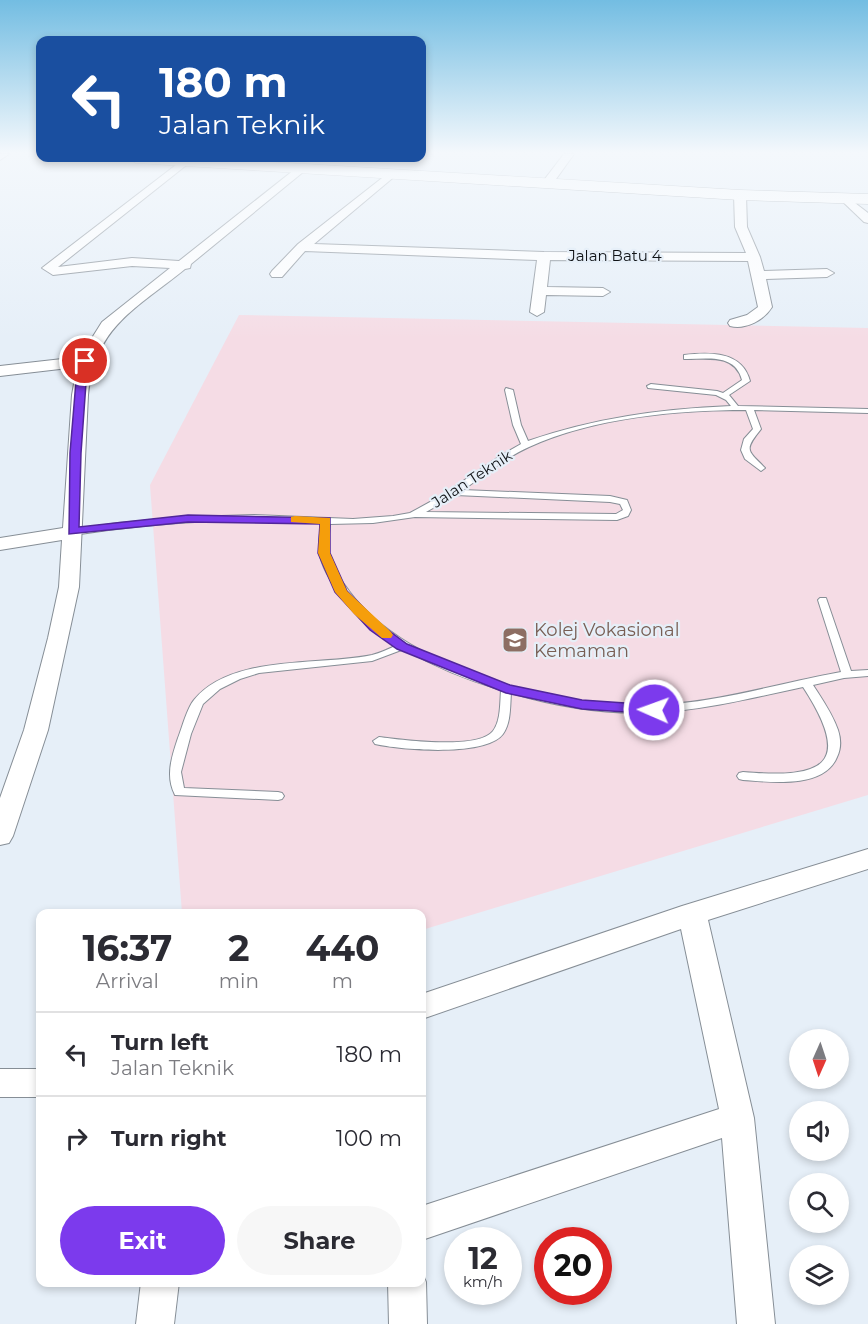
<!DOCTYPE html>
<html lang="en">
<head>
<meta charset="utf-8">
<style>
  :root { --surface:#fff; --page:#f7f7f7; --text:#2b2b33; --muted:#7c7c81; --line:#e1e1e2; --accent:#7c3aed }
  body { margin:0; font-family:Montserrat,sans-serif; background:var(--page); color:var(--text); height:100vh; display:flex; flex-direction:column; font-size:22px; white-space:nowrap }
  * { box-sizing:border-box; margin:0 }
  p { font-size:20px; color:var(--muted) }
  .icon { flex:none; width:33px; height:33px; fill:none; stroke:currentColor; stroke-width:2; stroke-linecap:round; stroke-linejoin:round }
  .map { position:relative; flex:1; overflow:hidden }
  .panel { position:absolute; left:36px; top:909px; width:390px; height:378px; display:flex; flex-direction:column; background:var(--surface); border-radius:12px; box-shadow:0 3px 9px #0003 }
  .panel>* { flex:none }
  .hud { position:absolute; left:36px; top:36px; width:390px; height:126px; border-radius:12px; box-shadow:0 3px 9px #0003; background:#1a4fa0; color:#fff; overflow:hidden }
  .needle { width:39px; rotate:183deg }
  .fabs { position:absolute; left:789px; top:1029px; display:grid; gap:12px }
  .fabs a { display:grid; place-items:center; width:60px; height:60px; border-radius:50%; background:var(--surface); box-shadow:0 3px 9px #0003; font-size:30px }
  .speed { position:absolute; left:444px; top:1227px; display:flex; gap:12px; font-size:30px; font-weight:700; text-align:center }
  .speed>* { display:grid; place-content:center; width:78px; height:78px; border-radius:50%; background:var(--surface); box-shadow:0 3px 9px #0003; line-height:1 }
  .speed small { font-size:15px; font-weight:400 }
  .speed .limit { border:9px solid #d22; background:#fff; color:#111 }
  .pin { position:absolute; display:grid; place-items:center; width:51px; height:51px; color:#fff; margin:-26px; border:3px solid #fff; border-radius:50%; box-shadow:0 2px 6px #0007 }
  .me { position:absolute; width:66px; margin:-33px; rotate:272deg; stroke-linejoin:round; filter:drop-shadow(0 0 4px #0008) }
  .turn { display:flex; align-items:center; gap:21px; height:126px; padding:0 24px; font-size:27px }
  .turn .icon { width:78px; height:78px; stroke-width:2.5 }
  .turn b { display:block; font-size:42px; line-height:51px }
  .eta { display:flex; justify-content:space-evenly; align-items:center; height:102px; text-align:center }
  .eta b { font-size:36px; font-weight:700; line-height:42px }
  .action { display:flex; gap:12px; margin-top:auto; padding:12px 24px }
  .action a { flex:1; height:69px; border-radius:36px; background:var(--accent); color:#fff; font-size:24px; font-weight:700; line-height:69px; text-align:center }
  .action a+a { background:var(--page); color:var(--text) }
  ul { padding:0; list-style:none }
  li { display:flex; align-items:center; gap:18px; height:84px; padding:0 24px; border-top:2px solid var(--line) }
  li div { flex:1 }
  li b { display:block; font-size:22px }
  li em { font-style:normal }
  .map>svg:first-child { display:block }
  .education { fill:#f5dce5 }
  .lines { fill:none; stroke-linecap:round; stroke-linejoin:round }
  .service-casing { stroke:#868e96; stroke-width:2 }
  .minor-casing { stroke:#868e96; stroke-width:2 }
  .primary-casing { stroke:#868e96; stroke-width:1 }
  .service { fill:#fff; fill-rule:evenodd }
  .minor { fill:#fff; fill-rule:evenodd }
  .primary { fill:#fff; fill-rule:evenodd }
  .route { fill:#7c3aed; stroke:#51269a; stroke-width:1.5 }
  .slow { fill:#f59e0b }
  .labels { text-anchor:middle; stroke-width:4.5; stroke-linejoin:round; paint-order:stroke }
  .far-street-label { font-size:15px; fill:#101316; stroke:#e6eff8 }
  .education-label { font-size:18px; fill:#785e54; stroke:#e6eff8; text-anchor:start }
</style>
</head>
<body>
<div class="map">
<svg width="868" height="1324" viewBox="0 0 868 1324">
  <rect width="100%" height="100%" fill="#e6eff8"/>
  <polygon class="education" points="239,315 868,328 868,795 422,930 422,914 182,913 150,485"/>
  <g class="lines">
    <g class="service-casing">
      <g id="service">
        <polygon points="254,158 258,158 251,165 247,165 247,163"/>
        <path d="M 684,355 C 710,352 742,351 750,381 L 729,395 L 738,406 L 868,409 L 868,413 L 754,410 L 761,429 C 743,451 748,450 765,468 L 761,471 L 745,459 L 741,450 L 744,439 L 753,429 L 746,410 C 676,410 593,418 529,447 C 505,458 484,475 463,490 L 610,496 L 627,500 L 631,510 L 628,516 L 617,520 L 415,517 L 373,523 L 330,524 C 329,534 327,545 329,555 C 332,569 341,580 349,591 C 408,671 562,710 658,705 C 720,702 780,683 841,672 L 818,600 L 820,598 L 826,598 L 851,671 L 868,670 L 868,676 L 844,678 L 813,685 C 822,699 832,713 838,730 C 841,739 841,749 837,757 C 824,789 771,782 743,780 L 739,779 L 737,776 L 739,773 L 743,772 C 824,779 854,765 803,687 C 755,697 707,710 657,712 C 609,715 558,707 511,693 C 510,706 511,723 503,734 C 486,757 401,750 375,744 L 373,741 L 379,737 C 402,740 478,750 493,731 C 501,721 500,702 501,690 C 467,680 435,667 404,649 L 372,661 L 259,673 L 240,679 L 220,689 L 203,704 L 191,734 L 181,772 L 184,788 L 278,792 L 282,793 L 284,796 L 282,799 L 278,800 L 175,795 C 165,776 172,756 178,738 C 182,728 187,708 194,700 C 231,654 320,666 372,655 C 380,653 389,649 397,645 C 369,628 328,589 320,556 C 318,546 320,534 321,523 C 284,522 248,520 211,521 C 164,523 119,528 73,535 L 70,534 L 68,532 L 70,530 L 118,523 L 186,517 L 254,515 L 353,519 L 393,516 L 410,513 L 441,496 L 500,456 L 521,444 L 513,425 L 505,390 L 506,388 L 513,390 L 521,425 L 528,441 C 595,418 660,409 731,406 L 726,400 L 716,395 L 648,388 L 647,386 L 651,384 L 717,391 L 723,393 L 742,380 C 735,354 709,359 687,359 L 684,359 ZM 456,495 L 610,502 L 620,504 L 623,510 L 616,514 L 426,512 Z"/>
      </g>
    </g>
    <g class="minor-casing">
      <g id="minor">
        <polygon points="0,154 9,154 0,160"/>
        <polygon points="564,154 574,154 551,186 543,186 541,184"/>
        <path d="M 185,158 L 189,159 L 189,163 L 58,267 L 132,258 L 179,261 L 299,166 L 303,165 L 308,168 L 191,264 L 190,268 L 185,269 C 136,309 95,326 88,395 L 79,587 L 48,730 L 13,836 L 9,843 L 0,845 L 0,798 L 24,730 L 48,638 L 59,587 L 62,540 L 0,550 L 0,538 L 63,528 L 72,395 L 77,367 L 0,376 L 0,366 L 80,357 L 102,322 L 170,268 L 132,266 L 53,275 L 42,268 Z"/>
        <path d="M 391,171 L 395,172 L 395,176 L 314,244 L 544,252 L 746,253 L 735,227 L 734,195 L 740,192 L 746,195 L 747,227 L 760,257 L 764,271 L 827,269 L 834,273 L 827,277 L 766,279 L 772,307 C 764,320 746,330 730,326 L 728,323 L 730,320 L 747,315 L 758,307 L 748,261 L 550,260 L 547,287 L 603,288 L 610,292 L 603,296 L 546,295 L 544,312 L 537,316 L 530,312 L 537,260 L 305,251 L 282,277 L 272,277 L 270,274 L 272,271 L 298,244 Z"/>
        <polygon points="846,196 868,213 868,223 864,222 842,201 840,199"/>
        <polygon points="868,849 868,869 708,920 754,1118 775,1324 737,1324 722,1138 422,1240 422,1206 719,1109 681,929 422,1019 422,994 682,906"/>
        <rect x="0" y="1069" width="40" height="28"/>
        <polygon points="422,1272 426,1282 427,1324 389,1324 388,1282 422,1282"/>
        <polygon points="141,1282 179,1282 174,1324 136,1324"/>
      </g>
    </g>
    <g class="primary-casing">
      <polygon id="primary" points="128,158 205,158 740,190 868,194 868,204 740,200 136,163"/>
    </g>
    <use href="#service" class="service"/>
    <use href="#minor" class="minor"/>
    <use href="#primary" class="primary"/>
  </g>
  <linearGradient id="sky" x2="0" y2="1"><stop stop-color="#73bde2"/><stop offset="0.45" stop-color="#f4f8fc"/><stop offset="1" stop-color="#f4f8fc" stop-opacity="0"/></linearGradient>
  <rect width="868" height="339" fill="url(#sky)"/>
  <polygon class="route" points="82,359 90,361 87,369 81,453 79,527 188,515 330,518 330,553 347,591 380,624 407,644 510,685 582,700 654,705 662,710 654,714 582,709 506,693 397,649 370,630 335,592 318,553 320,524 188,522 69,534 70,453 77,369"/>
  <polygon class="slow" points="295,516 330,518 330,553 347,591 391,632 393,635 391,638 382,638 354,614 335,592 318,553 320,524 291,522 291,517"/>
  <defs>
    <g id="university-square" transform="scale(1.35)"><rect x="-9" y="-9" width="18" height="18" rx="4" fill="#8d6e63" stroke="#e6eff8"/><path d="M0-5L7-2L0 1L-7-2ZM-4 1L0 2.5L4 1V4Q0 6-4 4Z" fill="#fff"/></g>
  </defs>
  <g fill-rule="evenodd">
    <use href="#university-square" x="515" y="640"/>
  </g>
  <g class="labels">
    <g class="far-street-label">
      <text x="615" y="261">Jalan Batu 4</text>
      <text transform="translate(472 479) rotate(-33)" y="5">Jalan Teknik</text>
    </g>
    <g class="education-label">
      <text x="534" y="636">Kolej Vokasional<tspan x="534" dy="21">Kemaman</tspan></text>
    </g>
  </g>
</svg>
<div class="fabs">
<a><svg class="needle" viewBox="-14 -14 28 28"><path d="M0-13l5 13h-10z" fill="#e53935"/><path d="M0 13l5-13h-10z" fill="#7c7c81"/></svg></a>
<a><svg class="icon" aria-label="sound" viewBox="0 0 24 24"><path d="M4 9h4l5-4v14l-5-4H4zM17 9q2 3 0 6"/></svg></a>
<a><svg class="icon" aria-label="search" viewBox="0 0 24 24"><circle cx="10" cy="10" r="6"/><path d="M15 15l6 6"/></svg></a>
<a><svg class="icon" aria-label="layers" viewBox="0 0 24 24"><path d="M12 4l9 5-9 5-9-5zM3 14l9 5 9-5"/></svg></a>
</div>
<div class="speed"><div>12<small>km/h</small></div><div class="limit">20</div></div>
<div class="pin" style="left:85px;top:361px;background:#d93025"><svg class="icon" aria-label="arrive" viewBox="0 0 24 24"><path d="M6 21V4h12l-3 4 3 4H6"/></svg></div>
<svg class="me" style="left:654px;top:710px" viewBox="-20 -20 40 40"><circle r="17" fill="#7c3aed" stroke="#fff" stroke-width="3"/><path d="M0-11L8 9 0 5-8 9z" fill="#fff"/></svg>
<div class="hud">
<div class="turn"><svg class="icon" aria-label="left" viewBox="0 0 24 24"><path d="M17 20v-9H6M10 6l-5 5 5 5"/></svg><div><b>180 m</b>Jalan Teknik</div></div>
</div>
<section class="panel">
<div class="eta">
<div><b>16:37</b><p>Arrival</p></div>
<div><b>2</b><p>min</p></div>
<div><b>440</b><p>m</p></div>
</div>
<ul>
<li><svg class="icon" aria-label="left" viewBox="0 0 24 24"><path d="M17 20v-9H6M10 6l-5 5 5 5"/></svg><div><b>Turn left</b><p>Jalan Teknik</p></div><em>180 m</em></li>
<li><svg class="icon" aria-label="right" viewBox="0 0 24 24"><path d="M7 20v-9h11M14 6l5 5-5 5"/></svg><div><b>Turn right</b></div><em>100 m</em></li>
</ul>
<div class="action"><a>Exit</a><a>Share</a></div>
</section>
</div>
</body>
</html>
